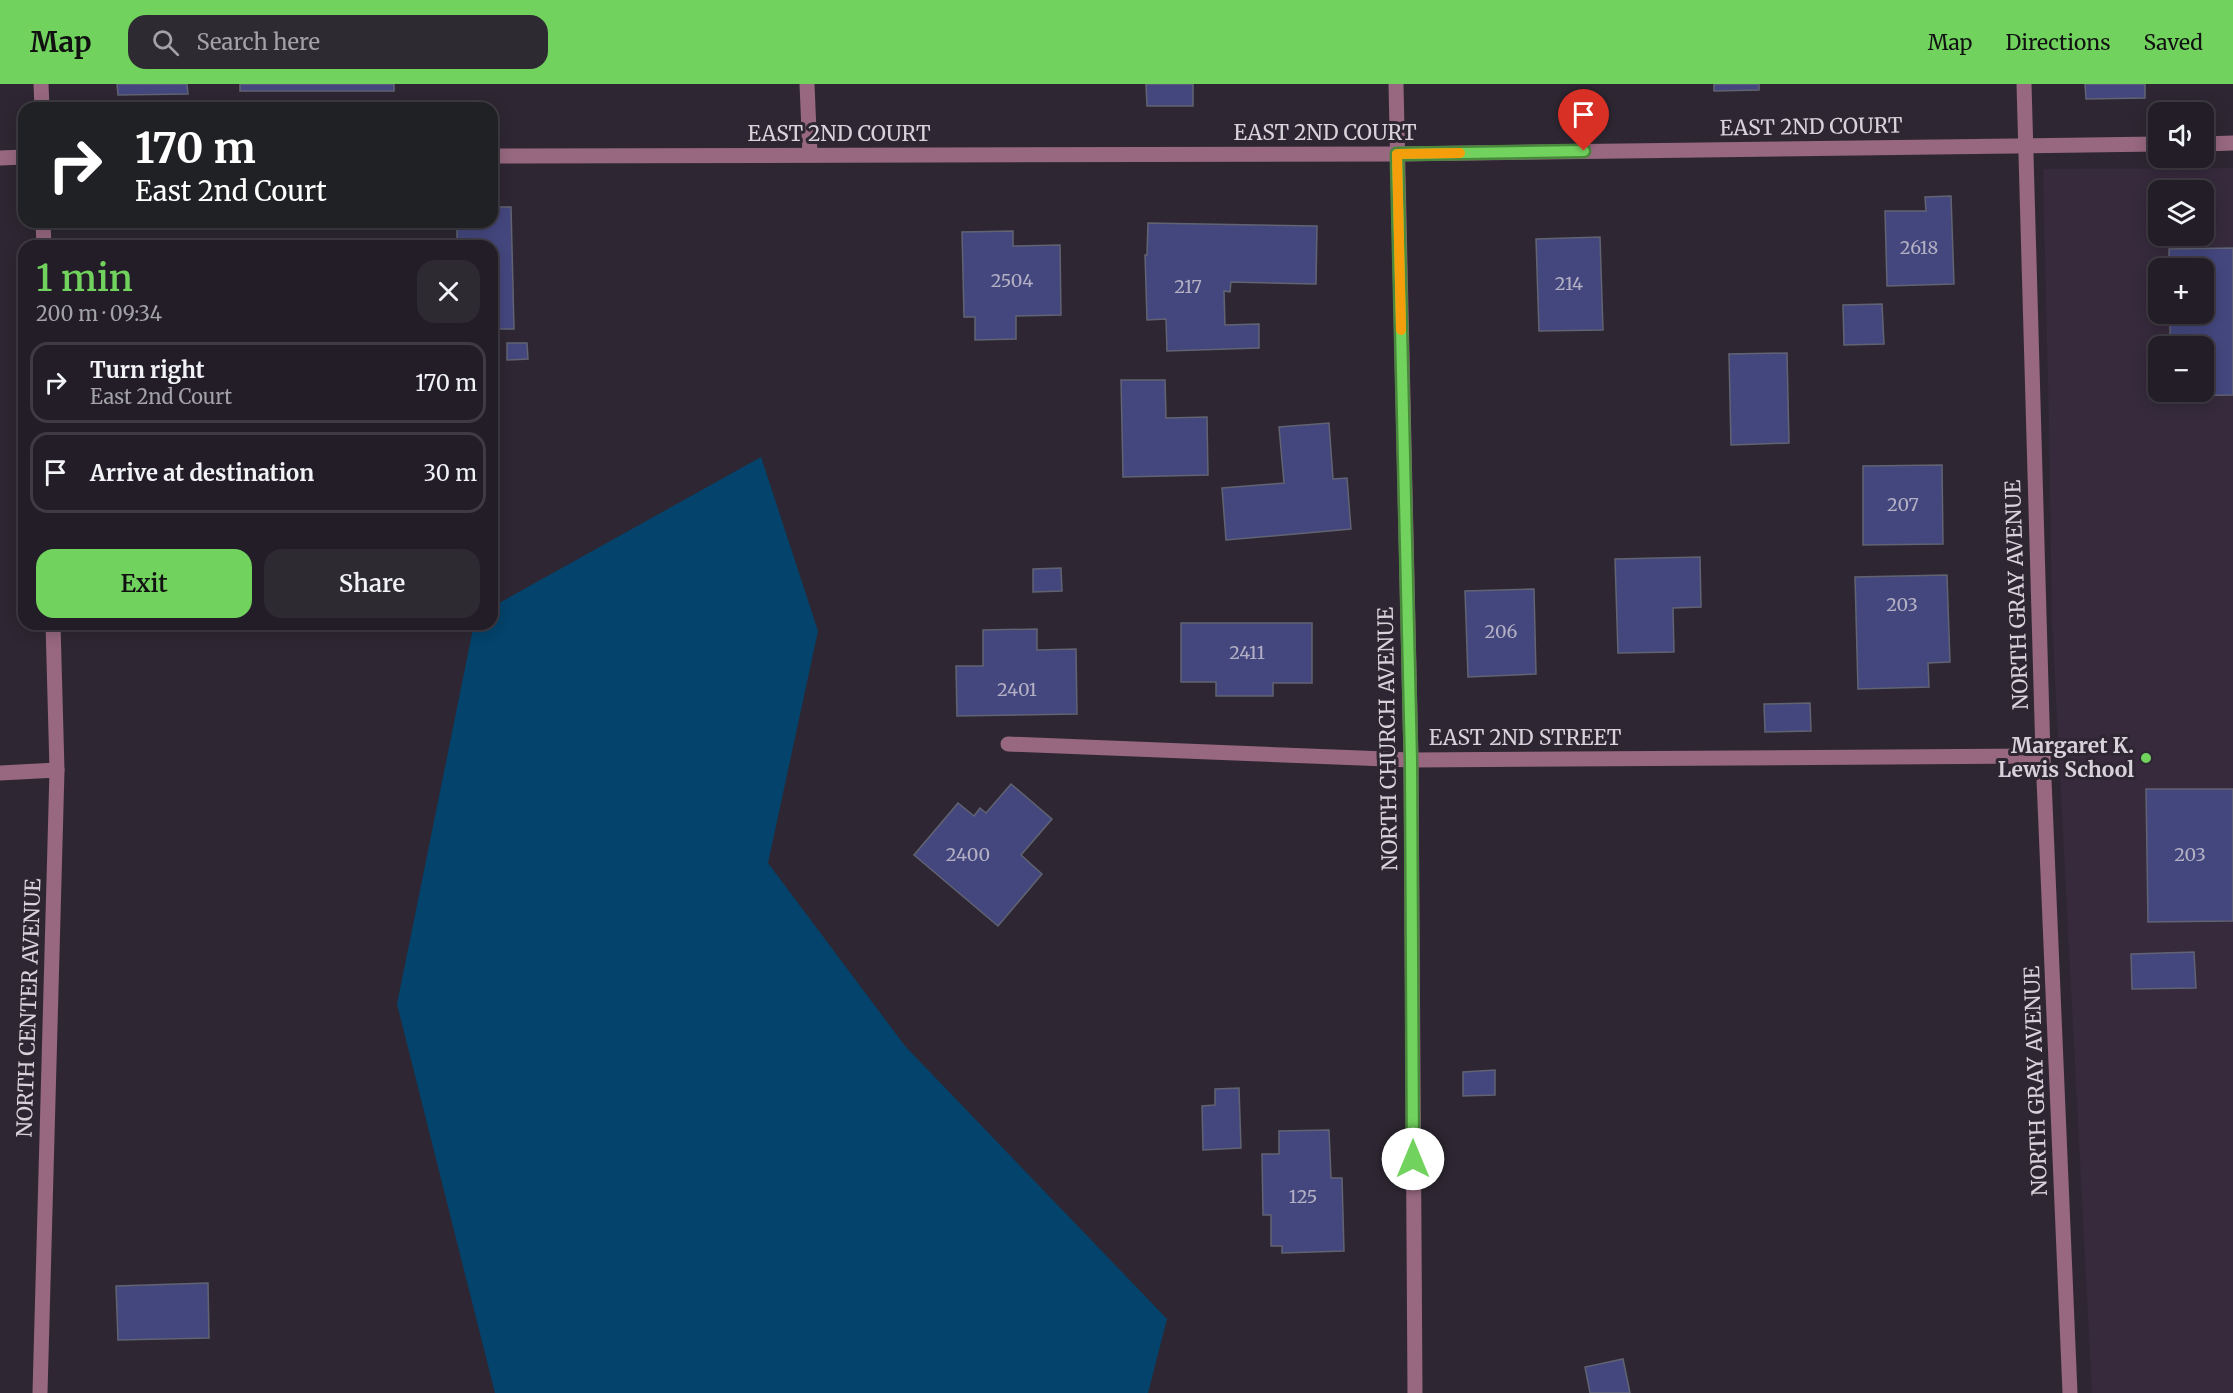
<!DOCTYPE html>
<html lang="en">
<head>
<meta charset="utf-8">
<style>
  :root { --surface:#221d26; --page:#2e2a32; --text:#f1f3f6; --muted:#a2a2a7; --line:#3f3b43; --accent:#71d25e }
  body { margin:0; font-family:Merriweather,serif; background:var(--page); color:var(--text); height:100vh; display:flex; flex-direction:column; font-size:22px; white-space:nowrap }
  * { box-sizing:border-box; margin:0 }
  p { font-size:20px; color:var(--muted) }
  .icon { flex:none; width:33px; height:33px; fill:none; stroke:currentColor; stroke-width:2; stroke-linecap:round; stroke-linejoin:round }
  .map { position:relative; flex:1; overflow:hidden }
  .panel { position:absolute; left:18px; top:156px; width:480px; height:390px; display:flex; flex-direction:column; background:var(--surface); border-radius:18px; box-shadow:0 3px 15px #0003,0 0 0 2px var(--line) }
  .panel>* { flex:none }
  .banner { position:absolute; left:18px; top:18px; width:480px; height:126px; border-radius:18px; box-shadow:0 3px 15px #0003,0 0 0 2px var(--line); background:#202124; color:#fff; overflow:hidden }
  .fabs { position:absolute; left:2148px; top:18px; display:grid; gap:12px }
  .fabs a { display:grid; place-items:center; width:66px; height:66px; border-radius:12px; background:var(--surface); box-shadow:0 3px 15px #0003,0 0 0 2px var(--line); font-size:30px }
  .pin { position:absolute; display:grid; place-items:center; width:51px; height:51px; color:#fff; margin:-62px -26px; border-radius:50% 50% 50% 0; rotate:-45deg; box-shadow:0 0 6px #0007 }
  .pin .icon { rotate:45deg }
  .me { position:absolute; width:66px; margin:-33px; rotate:0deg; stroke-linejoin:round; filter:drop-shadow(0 0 4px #0008) }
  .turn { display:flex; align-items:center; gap:21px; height:126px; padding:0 18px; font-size:27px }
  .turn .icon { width:78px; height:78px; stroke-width:2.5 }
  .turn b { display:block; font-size:42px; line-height:51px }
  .round { display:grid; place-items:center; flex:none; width:63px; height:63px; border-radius:18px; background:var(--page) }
  .summary { display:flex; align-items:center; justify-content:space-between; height:102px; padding:0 18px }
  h1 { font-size:36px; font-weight:600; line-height:45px; color:var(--accent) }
  .button { display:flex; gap:12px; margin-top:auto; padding:12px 18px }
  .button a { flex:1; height:69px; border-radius:18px; background:var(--accent); color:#111; font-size:24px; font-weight:600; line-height:69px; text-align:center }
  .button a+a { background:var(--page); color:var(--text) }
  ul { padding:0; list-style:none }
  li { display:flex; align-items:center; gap:18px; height:81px; margin:0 12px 9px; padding:0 6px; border:3px solid var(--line); border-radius:18px }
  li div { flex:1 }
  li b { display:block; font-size:22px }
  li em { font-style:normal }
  header { display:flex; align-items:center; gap:36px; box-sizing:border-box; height:84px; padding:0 30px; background:var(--accent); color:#111 }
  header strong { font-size:28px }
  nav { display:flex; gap:33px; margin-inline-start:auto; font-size:21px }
  .search { width:420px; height:54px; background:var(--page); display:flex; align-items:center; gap:15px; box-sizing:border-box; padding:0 21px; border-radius:18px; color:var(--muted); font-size:22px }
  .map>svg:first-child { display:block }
  .built { fill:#362a3c; fill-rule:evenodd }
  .water { fill:#04436b }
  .building { fill:#44477e; stroke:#616372; stroke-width:1.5 }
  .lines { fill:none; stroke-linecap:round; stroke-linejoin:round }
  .minor { stroke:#97687f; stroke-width:15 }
  .route-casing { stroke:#49883d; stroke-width:15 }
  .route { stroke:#71d25e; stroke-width:10 }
  .slow { stroke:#f59e0b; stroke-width:10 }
  .poi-dot { fill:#71d25e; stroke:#2e2733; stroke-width:2 }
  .labels { text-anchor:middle; stroke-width:6; stroke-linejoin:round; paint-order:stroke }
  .number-label { font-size:18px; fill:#b3b0c4 }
  .street-label { font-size:21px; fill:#d8d3db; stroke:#2e2733 }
  .poi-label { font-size:21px; font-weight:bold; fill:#d8d3db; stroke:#2e2733; text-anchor:end }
</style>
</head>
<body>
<header>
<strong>Map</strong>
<div class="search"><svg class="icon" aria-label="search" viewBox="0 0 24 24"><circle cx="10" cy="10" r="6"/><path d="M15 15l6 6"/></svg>Search here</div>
<nav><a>Map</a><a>Directions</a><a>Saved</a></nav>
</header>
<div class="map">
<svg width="2233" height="1309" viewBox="0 0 2233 1309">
  <rect width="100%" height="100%" fill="#2e2733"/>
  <path class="built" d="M 2233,84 L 2233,1309 L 2092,1309 L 2052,536 L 2049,342 L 2043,85 ZM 2158,106 L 2204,106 L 2204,152 L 2158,152 ZM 2158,184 L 2204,184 L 2204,230 L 2158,230 ZM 2158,262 L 2204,262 L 2204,308 L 2158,308 Z"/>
  <polygon class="water" points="761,373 818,547 768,779 905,962 1167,1235 1148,1309 495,1309 397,920 474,540 492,540 492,523"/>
  <g class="building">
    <polygon points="117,0 187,0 188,10 118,11"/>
    <rect x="240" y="0" width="154" height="7"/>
    <polygon points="1146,0 1193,0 1193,22 1147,22"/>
    <polygon points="1714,0 1759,0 1759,6 1714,7"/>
    <polygon points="2085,0 2145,0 2145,14 2086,15"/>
    <polygon points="1951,112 1954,200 1887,202 1885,127 1926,127 1925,113"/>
    <polygon points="492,123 511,123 514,245 492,245 492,162 457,162 457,140 468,140 468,138 492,138"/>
    <polygon points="1148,139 1317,142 1316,200 1231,198 1230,208 1224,207 1225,241 1259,240 1259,264 1167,267 1166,235 1147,236 1145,171 1147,171"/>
    <polygon points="1013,147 1013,162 1060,161 1061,231 1016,232 1016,255 975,256 975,233 964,233 962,148"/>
    <polygon points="1600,153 1603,246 1539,247 1536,155"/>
    <polygon points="2233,164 2233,311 2171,312 2171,308 2204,308 2204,262 2170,262 2170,230 2204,230 2204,184 2169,184 2169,165"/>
    <polygon points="1882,220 1884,260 1844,261 1843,221"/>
    <polygon points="507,259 527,259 528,275 507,276"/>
    <polygon points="1787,269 1789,359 1731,361 1729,270"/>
    <polygon points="1121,296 1165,296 1166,334 1207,333 1208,391 1123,393"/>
    <polygon points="1329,339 1333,395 1347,394 1351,445 1226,456 1222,404 1284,399 1279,343"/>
    <polygon points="1942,381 1943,460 1863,461 1863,382"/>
    <polygon points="1700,473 1701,523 1673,524 1674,568 1618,569 1615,475"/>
    <polygon points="1061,484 1062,507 1033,508 1033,485"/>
    <polygon points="1947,491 1950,578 1928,579 1929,603 1858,605 1855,493"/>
    <polygon points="1534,505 1536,590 1468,593 1465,507"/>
    <polygon points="1181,539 1312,539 1312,599 1273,599 1273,612 1216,612 1216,598 1181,598"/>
    <polygon points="1037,545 1037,566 1076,565 1077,630 957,632 956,582 983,582 983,546"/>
    <polygon points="1810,619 1811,647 1765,648 1764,620"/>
    <polygon points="1011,700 1052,735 1021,771 1042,790 998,842 914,771 958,719 974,732 980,724 986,729"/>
    <polygon points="2146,705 2233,705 2233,837 2148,838"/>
    <polygon points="2194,868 2196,904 2132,905 2131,870"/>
    <polygon points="1495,986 1495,1011 1463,1012 1463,988"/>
    <polygon points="1239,1004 1241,1064 1203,1066 1202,1022 1215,1021 1215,1005"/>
    <polygon points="1329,1046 1331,1094 1342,1094 1344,1167 1282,1169 1282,1162 1271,1162 1271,1131 1263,1131 1262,1070 1279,1070 1279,1047"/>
    <polygon points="208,1199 209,1254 118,1256 116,1202"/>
    <polygon points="1623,1275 1630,1309 1590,1309 1585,1283"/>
  </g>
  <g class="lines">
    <g class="minor">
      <polyline points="41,0 42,24"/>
      <polyline points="807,0 810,71"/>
      <polyline points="1396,0 1411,676 1415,1309"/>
      <polyline points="2024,0 2043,672 2070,1309"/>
      <polyline points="2204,60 2233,59"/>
      <polyline points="492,72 1397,70 2158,60"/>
      <polyline points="0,74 24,73"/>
      <polyline points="43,138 44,162"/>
      <polyline points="1008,660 1411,676 2043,672"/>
      <polyline points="0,689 57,686"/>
      <polyline points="40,1309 57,686 53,540"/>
    </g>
  </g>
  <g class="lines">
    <g class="route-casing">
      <polyline id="route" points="1413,1075 1411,676 1397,70 1584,67"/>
    </g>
    <use href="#route" class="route"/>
    <polyline class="slow" points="1401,246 1397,70 1460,69"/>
  </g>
  <circle class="poi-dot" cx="2146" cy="674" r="6"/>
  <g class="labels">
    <g class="number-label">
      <text x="1919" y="170">2618</text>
      <text x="1012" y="203">2504</text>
      <text x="1569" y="206">214</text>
      <text x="1188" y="209">217</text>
      <text x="1903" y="427">207</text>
      <text x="1902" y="527">203</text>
      <text x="1501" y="554">206</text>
      <text x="1247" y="575">2411</text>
      <text x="1017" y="612">2401</text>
      <text x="968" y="777">2400</text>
      <text x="2190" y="777">203</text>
      <text x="1303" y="1119">125</text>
    </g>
    <g class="street-label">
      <text transform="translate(1811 43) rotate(-1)" y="7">EAST 2ND COURT</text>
      <text x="1325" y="56">EAST 2ND COURT</text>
      <text x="839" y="57">EAST 2ND COURT</text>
      <text transform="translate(2017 511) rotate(-92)" y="7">NORTH GRAY AVENUE</text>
      <text x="1525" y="661">EAST 2ND STREET</text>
      <text transform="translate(1388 655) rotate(-91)" y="7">NORTH CHURCH AVENUE</text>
      <text transform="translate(29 924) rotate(-88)" y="7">NORTH CENTER AVENUE</text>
      <text transform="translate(2036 997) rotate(-92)" y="7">NORTH GRAY AVENUE</text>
    </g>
    <g class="poi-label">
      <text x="2134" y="669">Margaret K.<tspan x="2134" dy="24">Lewis School</tspan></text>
    </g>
  </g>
</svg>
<div class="fabs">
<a><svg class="icon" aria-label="sound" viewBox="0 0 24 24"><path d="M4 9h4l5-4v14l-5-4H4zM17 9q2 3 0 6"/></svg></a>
<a><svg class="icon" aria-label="layers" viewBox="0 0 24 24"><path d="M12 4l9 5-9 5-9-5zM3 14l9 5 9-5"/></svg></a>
<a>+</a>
<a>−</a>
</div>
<div class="pin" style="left:1584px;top:67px;background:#d93025"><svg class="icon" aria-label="arrive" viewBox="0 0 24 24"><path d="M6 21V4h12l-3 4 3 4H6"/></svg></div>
<svg class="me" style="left:1413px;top:1075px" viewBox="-20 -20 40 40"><circle r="19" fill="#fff"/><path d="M0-13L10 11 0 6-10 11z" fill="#71d25e"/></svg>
<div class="banner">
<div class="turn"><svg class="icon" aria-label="right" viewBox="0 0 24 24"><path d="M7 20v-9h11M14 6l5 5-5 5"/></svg><div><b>170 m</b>East 2nd Court</div></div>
</div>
<section class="panel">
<div class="summary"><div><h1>1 min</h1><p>200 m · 09:34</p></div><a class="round"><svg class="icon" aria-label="close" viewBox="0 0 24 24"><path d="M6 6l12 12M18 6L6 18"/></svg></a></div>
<ul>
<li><svg class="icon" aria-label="right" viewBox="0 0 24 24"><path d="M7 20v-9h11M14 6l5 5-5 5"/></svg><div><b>Turn right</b><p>East 2nd Court</p></div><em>170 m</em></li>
<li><svg class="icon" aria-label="arrive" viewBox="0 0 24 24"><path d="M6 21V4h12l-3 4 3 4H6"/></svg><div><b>Arrive at destination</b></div><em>30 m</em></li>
</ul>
<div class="button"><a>Exit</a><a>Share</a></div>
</section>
</div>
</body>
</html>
